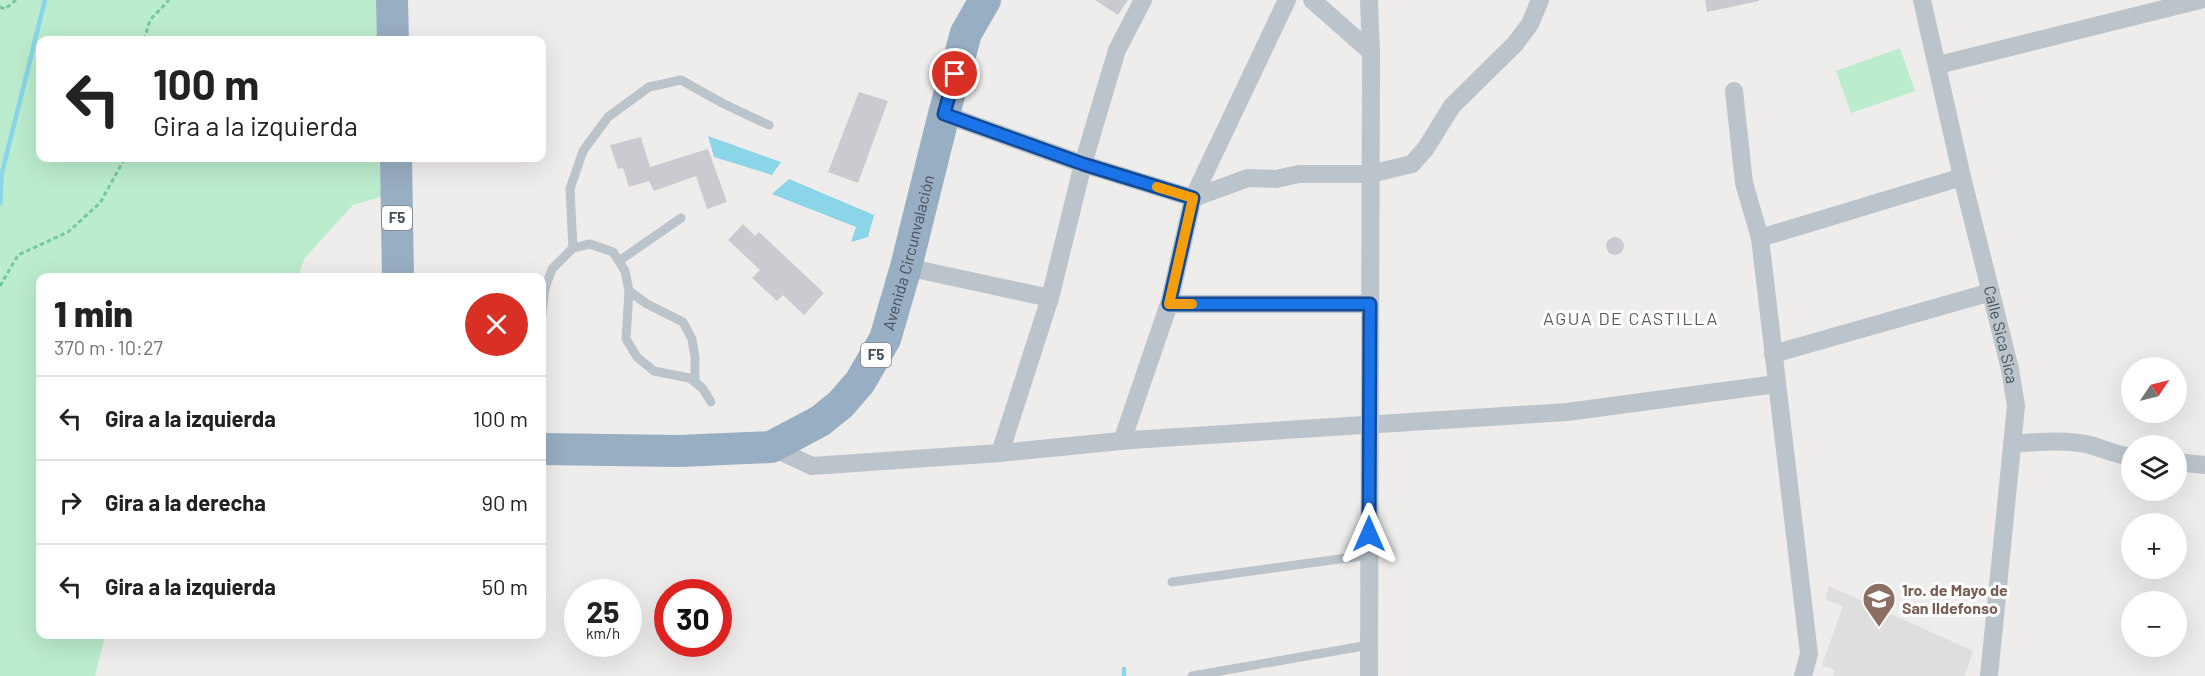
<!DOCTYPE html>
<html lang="es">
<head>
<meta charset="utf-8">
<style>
  :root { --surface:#fff; --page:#f6f6f6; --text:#222; --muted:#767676; --line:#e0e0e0 }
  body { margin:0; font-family:Barlow,sans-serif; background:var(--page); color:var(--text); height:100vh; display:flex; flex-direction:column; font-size:22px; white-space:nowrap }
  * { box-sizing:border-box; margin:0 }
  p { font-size:20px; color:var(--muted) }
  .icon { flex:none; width:33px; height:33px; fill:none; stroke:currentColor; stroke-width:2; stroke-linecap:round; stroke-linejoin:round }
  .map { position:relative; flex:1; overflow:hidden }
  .panel { position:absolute; left:36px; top:273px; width:510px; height:366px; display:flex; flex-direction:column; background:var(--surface); border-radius:12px; box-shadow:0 6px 24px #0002 }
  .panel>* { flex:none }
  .hud { position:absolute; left:36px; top:36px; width:510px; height:126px; border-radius:12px; box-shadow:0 6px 24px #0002; background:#fff; color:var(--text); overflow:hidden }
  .needle { width:39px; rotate:55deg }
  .fabs { position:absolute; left:2121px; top:357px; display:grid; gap:12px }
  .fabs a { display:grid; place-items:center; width:66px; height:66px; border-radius:50%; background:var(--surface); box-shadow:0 6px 24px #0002; font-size:30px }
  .speed { position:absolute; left:564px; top:579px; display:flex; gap:12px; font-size:30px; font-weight:700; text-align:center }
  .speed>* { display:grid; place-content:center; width:78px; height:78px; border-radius:50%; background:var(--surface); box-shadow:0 6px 24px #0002; line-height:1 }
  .speed small { font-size:15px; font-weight:400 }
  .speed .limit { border:9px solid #d22; background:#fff; color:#111 }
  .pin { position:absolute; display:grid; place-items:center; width:51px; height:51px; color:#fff; margin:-26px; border:3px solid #fff; border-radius:50%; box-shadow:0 2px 6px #0007 }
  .me { position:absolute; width:66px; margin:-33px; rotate:0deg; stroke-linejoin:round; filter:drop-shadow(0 0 4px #0008) }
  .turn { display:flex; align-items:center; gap:21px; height:126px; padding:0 18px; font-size:27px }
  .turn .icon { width:78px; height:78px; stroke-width:2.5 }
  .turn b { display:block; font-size:42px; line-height:51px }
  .round { display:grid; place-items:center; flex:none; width:63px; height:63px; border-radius:32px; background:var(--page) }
  .overview { display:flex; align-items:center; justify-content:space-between; height:102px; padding:0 18px }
  h1 { font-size:36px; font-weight:800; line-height:45px }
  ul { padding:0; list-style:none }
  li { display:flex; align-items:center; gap:18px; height:84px; padding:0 18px; border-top:2px solid var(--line) }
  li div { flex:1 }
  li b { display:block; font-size:22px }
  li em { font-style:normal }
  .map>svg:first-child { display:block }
  .education { fill:#e0dddd }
  .green { fill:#bbeccd }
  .water { fill:#8ad5e7 }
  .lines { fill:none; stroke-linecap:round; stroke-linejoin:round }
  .stream { stroke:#8ad5e7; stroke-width:4.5 }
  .building { fill:#c9cbd1 }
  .path { stroke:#75c89e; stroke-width:3; stroke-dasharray:4.5 3; stroke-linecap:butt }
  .service { stroke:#bbc4cb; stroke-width:9 }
  .minor { stroke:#bbc4cb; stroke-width:18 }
  .trunk { stroke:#98aec2; stroke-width:32 }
  .route-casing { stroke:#114b97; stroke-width:15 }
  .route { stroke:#1a73e8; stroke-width:10 }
  .slow { stroke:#f59e0b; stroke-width:10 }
  .labels { text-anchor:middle; stroke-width:6; stroke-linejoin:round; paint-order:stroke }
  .shield { fill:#fff; stroke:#7d848a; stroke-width:1.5 }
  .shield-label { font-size:15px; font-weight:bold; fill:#455058 }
  .street-label { font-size:16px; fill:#455058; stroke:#fff }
  .education-label { font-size:16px; font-weight:bold; fill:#785e54; stroke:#fff; text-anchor:start }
  .neighbourhood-label { font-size:18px; letter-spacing:1.5px; fill:#595c61; stroke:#fff }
</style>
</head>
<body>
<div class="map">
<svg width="2205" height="676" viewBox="0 0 2205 676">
  <rect width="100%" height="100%" fill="#efecec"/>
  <polygon class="education" points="1829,586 1973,651 1965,676 1833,676 1835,670 1822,665 1843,606 1825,599"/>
  <g class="green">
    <polygon points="0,0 377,0 378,40 40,40 40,158 380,158 381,197 353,205 304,259 298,277 40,278 40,634 105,635 95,676 0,676"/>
    <polygon points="1900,48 1915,91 1851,113 1836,71"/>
  </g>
  <g class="water">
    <polygon points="708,136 781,162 772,175 714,157"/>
    <polygon points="789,179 874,215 868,237 851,242 856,227 772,194"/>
  </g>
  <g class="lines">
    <g class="stream">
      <polyline points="0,203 2,173 45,0"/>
      <polyline points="1124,669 1124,676"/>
    </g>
  </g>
  <g class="building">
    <polygon points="1095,0 1128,0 1118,15"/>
    <polygon points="1705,0 1759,0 1759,1 1707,12"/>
    <polygon points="859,92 888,101 858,183 828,172"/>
    <polygon points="641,137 650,167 708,149 727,202 707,209 696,176 654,191 649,181 629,187 623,168 618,169 610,145"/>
    <polygon points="743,224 755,236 759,232 824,293 804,315 783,295 777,301 752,278 760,270 728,240"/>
    <circle cx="1615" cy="246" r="9"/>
  </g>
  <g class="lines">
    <g class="path">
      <polyline points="0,7 5,9 16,0"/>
      <polyline points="144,40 150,20 169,0"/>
      <polyline points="0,286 18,255 68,232 100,203 125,158"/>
    </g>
    <g class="service">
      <polyline points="573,248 570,189 583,151 608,117 649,87 681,80 724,104 769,125"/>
      <polyline points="619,261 681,218"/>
      <polyline points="629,291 647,304 683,322 692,339 695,357 695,382"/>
      <polyline points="542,314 545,288 552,269 573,248 590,244 613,252 625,271 629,291 626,339 637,357 654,371 689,378 695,382 703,389 711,402"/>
      <polyline points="1172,582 1369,555"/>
      <polyline points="1192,676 1369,645"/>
    </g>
    <g class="minor">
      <polyline points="1312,0 1371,52"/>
      <polyline points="1369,0 1371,52 1369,676"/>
      <path id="s1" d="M 1922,0 L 1962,177 L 2010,369 L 2016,406 L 1989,676"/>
      <polyline points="1938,65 2200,0"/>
      <polyline points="1734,91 1744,183 1760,238 1809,654 1803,676"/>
      <polyline points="944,114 1083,164 1193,198 1248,178 1276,179 1299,174 1370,174 1412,164 1426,148 1452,106 1515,44 1530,24 1540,0"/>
      <polyline points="1760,238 1962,177"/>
      <polyline points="906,267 1050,298"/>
      <polyline points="1169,304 1370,304"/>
      <polyline points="1773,354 1991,292"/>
      <polyline points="1122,441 1169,304 1193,198 1287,0"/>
      <path d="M 2012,444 C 2038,442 2064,439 2090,445 C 2104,449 2117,455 2132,457"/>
      <polyline points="771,447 812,466 1000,453 1131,440 1567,412 1776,384"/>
      <polyline points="1000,453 1050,298 1083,164 1117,50 1143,0"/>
      <polyline points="2176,462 2205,465"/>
    </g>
    <g class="trunk">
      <polyline points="392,0 393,40"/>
      <polyline points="396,158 398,278"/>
      <path id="s2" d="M 542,449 L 679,451 L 771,447 L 820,421 L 841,404 L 860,382 L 885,339 L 906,267 L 944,114 L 966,33 L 985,0"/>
    </g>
  </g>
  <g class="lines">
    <g class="route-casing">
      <polyline id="route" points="955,74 944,114 1083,164 1193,198 1169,304 1370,304 1369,534"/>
    </g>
    <use href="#route" class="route"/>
    <polyline class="slow" points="1157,187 1193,198 1169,304 1192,304"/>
  </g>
  <defs>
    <g id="school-pin" transform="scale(1.725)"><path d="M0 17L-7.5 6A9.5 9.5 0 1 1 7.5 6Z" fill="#8d6e63" stroke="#fff"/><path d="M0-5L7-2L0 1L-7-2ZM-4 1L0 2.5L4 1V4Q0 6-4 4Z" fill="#fff"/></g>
  </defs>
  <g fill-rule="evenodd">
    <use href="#school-pin" x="1879" y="599"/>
  </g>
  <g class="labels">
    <g class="shield">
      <rect x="382" y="206" width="30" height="24" rx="4.5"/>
      <rect x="861" y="343" width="30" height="24" rx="4.5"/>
    </g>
    <g class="shield-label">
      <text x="397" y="223">F5</text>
      <text x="876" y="360">F5</text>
    </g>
    <g class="street-label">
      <text dy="6" stroke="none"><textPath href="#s2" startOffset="480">Avenida Circunvalación</textPath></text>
      <text dy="6" stroke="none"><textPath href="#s1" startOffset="344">Calle Sica Sica</textPath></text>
    </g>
    <g class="education-label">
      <text x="1902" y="596">1ro. de Mayo de<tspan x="1902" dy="18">San Ildefonso</tspan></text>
    </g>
    <g class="neighbourhood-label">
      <text x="1631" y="325">AGUA DE CASTILLA</text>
    </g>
  </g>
</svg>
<div class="fabs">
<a><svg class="needle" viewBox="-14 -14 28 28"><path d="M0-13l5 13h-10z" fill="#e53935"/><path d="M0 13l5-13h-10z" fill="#767676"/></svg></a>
<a><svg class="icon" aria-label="layers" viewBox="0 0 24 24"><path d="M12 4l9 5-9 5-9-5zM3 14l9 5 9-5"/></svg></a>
<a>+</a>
<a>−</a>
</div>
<div class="speed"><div>25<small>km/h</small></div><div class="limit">30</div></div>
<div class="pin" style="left:955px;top:74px;background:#d93025"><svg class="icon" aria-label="arrive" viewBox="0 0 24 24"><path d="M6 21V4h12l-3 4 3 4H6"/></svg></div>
<svg class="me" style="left:1369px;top:534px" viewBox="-20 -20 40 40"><path d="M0-17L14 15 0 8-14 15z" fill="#1a73e8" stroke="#fff" stroke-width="4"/></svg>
<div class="hud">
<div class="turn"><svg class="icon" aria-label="left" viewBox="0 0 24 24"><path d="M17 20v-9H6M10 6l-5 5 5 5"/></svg><div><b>100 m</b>Gira a la izquierda</div></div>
</div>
<section class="panel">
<div class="overview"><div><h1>1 min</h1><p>370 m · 10:27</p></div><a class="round" style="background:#d93025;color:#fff"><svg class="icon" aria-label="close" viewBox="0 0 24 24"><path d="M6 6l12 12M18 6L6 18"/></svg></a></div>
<ul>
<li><svg class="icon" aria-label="left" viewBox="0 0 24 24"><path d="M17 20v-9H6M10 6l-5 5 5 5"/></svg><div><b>Gira a la izquierda</b></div><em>100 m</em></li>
<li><svg class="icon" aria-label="right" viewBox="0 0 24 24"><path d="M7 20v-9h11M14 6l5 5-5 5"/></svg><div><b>Gira a la derecha</b></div><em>90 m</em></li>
<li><svg class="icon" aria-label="left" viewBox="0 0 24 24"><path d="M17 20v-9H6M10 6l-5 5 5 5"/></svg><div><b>Gira a la izquierda</b></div><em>50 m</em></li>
</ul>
</section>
</div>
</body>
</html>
